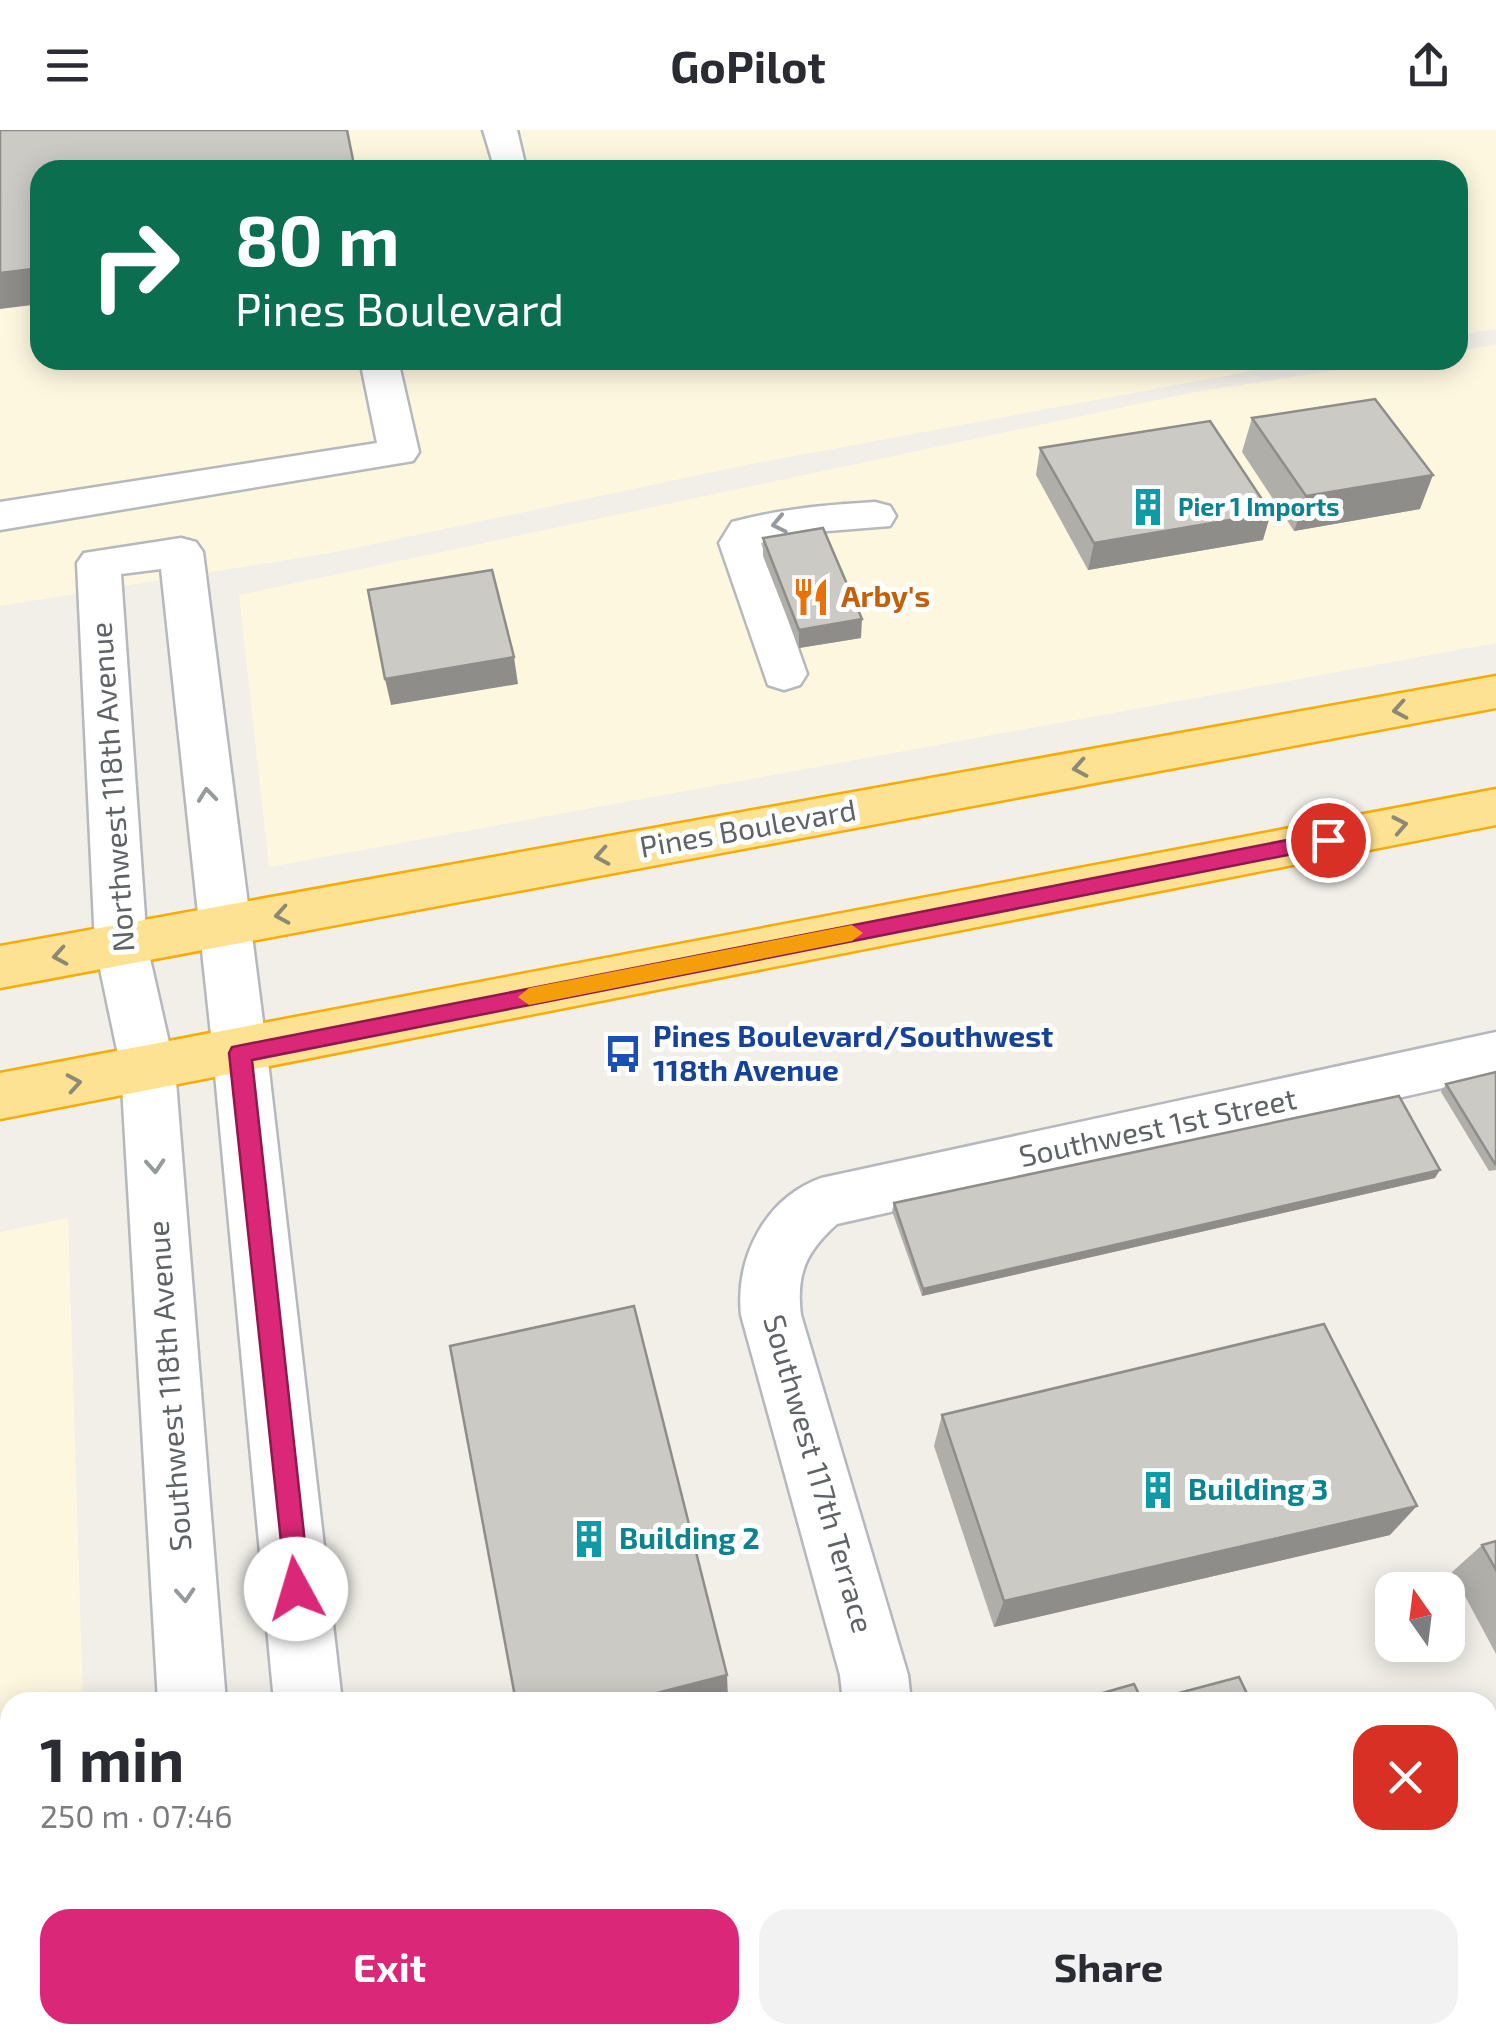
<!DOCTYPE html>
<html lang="en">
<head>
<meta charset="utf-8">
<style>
  :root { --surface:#fff; --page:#f2f2f3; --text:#2b2b33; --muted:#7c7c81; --accent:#db2777 }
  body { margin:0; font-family:"Exo 2",sans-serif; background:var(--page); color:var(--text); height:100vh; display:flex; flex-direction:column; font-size:38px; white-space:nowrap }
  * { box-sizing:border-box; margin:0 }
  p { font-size:32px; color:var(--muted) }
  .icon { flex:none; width:55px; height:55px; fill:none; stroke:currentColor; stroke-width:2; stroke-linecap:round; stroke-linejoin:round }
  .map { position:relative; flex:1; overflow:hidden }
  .details { position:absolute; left:0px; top:1562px; width:1498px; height:352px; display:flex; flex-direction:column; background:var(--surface); border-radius:30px 30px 0 0; box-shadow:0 5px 25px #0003 }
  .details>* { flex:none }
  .hud { position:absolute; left:30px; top:30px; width:1438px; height:210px; border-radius:30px; box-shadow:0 5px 25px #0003; background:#0b6e4f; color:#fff; overflow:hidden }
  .needle { width:65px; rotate:346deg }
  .controls { position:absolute; left:1375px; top:1442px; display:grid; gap:20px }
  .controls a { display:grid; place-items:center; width:90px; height:90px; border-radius:20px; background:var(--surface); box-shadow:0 5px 25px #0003; font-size:50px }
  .pin { position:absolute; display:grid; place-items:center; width:85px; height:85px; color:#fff; margin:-42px; border:5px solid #fff; border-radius:50%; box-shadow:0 2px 10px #0007 }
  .me { position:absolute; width:110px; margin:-55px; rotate:354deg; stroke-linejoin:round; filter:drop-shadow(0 0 8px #0008) }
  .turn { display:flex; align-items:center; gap:35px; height:210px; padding:0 40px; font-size:45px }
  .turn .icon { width:130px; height:130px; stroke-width:2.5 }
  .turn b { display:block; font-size:70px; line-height:85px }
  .round { display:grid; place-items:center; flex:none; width:105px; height:105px; border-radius:30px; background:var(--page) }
  .overview { display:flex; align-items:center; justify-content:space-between; height:170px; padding:0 40px }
  h1 { font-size:60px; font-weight:700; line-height:75px }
  .action { display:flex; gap:20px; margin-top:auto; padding:20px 40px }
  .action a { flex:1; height:115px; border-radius:30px; background:var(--accent); color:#fff; font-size:40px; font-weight:700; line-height:115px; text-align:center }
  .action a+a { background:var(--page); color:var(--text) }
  header { display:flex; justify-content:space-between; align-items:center; height:130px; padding:0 40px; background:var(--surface); font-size:45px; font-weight:700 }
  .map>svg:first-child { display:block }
  .commercial { fill:#fef7e0 }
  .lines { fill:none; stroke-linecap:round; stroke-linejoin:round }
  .minor-casing { stroke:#b5b8bc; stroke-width:5 }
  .highway-casing { stroke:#f9ab00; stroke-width:5 }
  .minor { fill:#fff; fill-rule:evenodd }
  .highway { fill:#fde293; fill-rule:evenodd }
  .wall { fill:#afaea9 }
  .shaded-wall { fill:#8f8d8a }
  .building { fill:#cccac5; stroke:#8f8d8a; stroke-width:2.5 }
  .oneway { stroke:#979a9d }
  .oneway2 { stroke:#8e8975 }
  .route { fill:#db2777; stroke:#8e194d; stroke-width:2.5 }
  .slow { fill:#f59e0b }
  .labels { text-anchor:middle; stroke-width:10; stroke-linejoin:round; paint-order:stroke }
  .far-culture-label { font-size:25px; font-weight:bold; fill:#0d838f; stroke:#fff; text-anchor:start }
  .food-label { font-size:30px; font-weight:bold; fill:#c56008; stroke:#fff; text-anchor:start }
  .street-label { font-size:30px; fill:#5f6368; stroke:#fff }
  .transit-label { font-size:30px; font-weight:bold; fill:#164399; stroke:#fff; text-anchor:start }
  .culture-label { font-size:30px; font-weight:bold; fill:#0d838f; stroke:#fff; text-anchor:start }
</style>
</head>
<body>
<header><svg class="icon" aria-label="menu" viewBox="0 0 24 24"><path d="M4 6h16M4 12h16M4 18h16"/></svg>GoPilot<svg class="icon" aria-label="share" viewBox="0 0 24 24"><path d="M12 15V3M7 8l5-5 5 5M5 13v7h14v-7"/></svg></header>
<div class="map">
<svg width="1496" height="1914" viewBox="0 0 1496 1914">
  <rect width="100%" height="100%" fill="#f1efe8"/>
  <g class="commercial">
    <polygon points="0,0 1496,0 1496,199 1458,205 1458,40 40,40 40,230 1311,230 746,335 336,422 0,476"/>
    <polygon points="1496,215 1496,513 269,737 239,465 1190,263 1401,230 1458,230 1458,221"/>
    <polygon points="68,1088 83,1572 10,1572 10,1905 94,1905 94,1914 0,1914 0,1102"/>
  </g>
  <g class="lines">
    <g class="minor-casing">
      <g id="minor">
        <polygon points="483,0 517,0 525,34 521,40 495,40"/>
        <polygon points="360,230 398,230 419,322 413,331 0,400 0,372 377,313"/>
        <path d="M 875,372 L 890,376 L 896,386 L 890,396 L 803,403 L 761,413 L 807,544 L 800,555 L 784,560 L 768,555 L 719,413 L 732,392 C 780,379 825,375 875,372 Z"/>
        <polygon points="181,408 196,412 203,422 267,923 342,1572 274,1572 213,923 161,439 121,444 147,815 175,939 226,1572 158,1572 121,939 95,815 77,433 84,423"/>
        <path d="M 1496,902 L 1496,946 L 837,1094 C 806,1122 796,1143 801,1185 L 908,1545 L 911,1572 L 843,1572 L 840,1545 L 741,1185 C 735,1128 765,1068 821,1048 Z"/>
        <polygon points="10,1838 10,1905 31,1905 0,1914 0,1841"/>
        <polygon points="843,1905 919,1905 923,1914 847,1914"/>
        <rect x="973" y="1905" width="76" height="9"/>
      </g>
    </g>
    <g class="highway-casing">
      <g id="highway">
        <polygon points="1496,546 1496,578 0,858 0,816"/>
        <polygon points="1496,659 1496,695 0,989 0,943"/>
      </g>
    </g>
    <use href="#minor" class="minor"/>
    <use href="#highway" class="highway"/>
  </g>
  <g class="wall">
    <polygon points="1252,288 1420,379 1294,401 1242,322"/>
    <polygon points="1040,318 1263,410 1088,440 1036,345"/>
    <polygon points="763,408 861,508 799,518 763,426"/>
    <polygon points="1496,942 1496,1040 1489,1041 1441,962 1446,954"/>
    <polygon points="1435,1048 922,1166 892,1081 894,1073"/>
    <polygon points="942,1285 1390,1405 994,1497 934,1316"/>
    <polygon points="1496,1411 1496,1524 1452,1442 1482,1415"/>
    <polygon points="1142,1905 1418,1905 1422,1914 1146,1914"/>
  </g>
  <g class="shaded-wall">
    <polygon points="40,138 40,174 0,179 0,143"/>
    <polygon points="1433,345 1420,379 1294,401 1306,366"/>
    <polygon points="1271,383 1263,410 1088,440 1094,413"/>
    <polygon points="862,489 861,508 799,518 799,500"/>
    <polygon points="514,527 518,554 391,575 385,549"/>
    <polygon points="1440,1040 1435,1048 922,1166 923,1159"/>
    <polygon points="1417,1376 1390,1405 994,1497 1004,1471"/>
    <polygon points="727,1545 728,1568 711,1572 622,1572"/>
  </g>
  <g class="building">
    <polygon points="0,0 347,0 355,40 40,40 40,138 0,143"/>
    <polygon points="1375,269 1433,345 1306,366 1252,288"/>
    <polygon points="1210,291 1271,383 1094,413 1040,318"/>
    <polygon points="823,398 862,489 799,500 763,408"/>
    <polygon points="492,440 514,527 385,549 368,460"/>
    <polygon points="1496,942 1496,1033 1495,1034 1446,954"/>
    <polygon points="1399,966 1440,1040 923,1159 894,1073"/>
    <polygon points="634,1176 727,1545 622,1572 516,1572 450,1216"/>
    <polygon points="1324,1194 1417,1376 1004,1471 942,1285"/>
    <polygon points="1496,1411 1496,1440 1482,1415"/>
    <polygon points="1239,1547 1251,1572 1145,1572"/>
    <polygon points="1134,1554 1143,1572 1090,1572 1089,1567"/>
    <polygon points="1159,1905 1418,1905 1422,1914 1162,1914"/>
  </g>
  <defs><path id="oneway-chevron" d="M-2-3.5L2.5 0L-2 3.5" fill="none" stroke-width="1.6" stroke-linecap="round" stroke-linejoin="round" transform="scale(2.5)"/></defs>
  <g class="oneway">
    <use href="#oneway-chevron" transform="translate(779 394) rotate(168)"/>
    <use href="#oneway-chevron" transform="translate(207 665) rotate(-96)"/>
    <use href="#oneway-chevron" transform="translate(155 1036) rotate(86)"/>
    <use href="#oneway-chevron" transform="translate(185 1465) rotate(86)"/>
  </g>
  <g class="oneway2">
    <use href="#oneway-chevron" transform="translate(1400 580) rotate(170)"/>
    <use href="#oneway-chevron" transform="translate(1080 638) rotate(170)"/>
    <use href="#oneway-chevron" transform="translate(1400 695) rotate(-11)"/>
    <use href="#oneway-chevron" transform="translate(602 726) rotate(170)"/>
    <use href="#oneway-chevron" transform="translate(282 785) rotate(170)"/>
    <use href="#oneway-chevron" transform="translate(60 826) rotate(170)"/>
    <use href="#oneway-chevron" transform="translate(74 953) rotate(-10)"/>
  </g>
  <polygon class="route" points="1328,702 1338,710 1328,717 252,930 310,1459 306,1468 296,1472 287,1468 229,923 232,917"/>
  <polygon class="slow" points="852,795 863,803 852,811 529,875 518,867 529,858"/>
  <defs>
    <g id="building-bare" transform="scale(3)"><path d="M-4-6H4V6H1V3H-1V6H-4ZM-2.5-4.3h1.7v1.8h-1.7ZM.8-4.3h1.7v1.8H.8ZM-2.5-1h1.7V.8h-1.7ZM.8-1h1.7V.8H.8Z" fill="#0f9aa8" stroke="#fff" stroke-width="2.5" paint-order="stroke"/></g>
    <g id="restaurant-bare" transform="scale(3)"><path d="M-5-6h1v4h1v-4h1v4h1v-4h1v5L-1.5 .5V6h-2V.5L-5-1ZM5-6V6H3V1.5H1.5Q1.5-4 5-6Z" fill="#e8710a" stroke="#fff" stroke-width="2.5" paint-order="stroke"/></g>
    <g id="bus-bare" transform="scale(3)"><path d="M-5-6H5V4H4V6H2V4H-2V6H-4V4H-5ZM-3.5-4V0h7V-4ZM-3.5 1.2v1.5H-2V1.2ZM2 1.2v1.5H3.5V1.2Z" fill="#1a4fb4" stroke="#fff" stroke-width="2.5" paint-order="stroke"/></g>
  </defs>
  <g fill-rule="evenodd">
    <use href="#building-bare" x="1148" y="377"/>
    <use href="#restaurant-bare" x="811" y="467"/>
    <use href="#bus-bare" x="623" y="924"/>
    <use href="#building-bare" x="1158" y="1360"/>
    <use href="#building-bare" x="589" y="1409"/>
  </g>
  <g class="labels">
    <g class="far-culture-label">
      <text x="1178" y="386">Pier 1 Imports</text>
    </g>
    <g class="food-label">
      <text x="841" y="477">Arby's</text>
    </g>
    <g class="street-label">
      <text transform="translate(113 657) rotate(-94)" y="10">Northwest 118th Avenue</text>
      <text transform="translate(748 699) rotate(-10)" y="10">Pines Boulevard</text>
      <text transform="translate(1158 998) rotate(-12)" y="10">Southwest 1st Street</text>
      <text transform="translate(170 1256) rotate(-94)" y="10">Southwest 118th Avenue</text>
      <text transform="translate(818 1344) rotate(74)" y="10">Southwest 117th Terrace</text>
    </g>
    <g class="transit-label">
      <text x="653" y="917">Pines Boulevard/Southwest<tspan x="653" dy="34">118th Avenue</tspan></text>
    </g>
    <g class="culture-label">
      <text x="1188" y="1370">Building 3</text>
      <text x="619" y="1419">Building 2</text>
    </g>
  </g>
</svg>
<div class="controls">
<a><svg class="needle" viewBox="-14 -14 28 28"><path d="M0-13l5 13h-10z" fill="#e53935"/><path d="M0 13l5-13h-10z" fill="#7c7c81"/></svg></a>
</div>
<div class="pin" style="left:1328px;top:710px;background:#d93025"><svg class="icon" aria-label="arrive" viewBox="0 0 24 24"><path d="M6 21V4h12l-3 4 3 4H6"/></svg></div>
<svg class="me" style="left:296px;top:1459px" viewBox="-20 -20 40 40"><circle r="19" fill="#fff"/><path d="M0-13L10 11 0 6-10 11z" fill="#db2777"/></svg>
<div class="hud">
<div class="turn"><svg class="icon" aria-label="right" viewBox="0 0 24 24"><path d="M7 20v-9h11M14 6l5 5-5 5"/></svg><div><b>80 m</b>Pines Boulevard</div></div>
</div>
<section class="details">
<div class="overview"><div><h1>1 min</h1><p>250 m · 07:46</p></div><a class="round" style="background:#d93025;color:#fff"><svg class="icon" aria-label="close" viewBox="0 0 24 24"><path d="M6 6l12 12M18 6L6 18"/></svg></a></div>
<div class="action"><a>Exit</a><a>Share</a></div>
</section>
</div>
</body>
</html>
